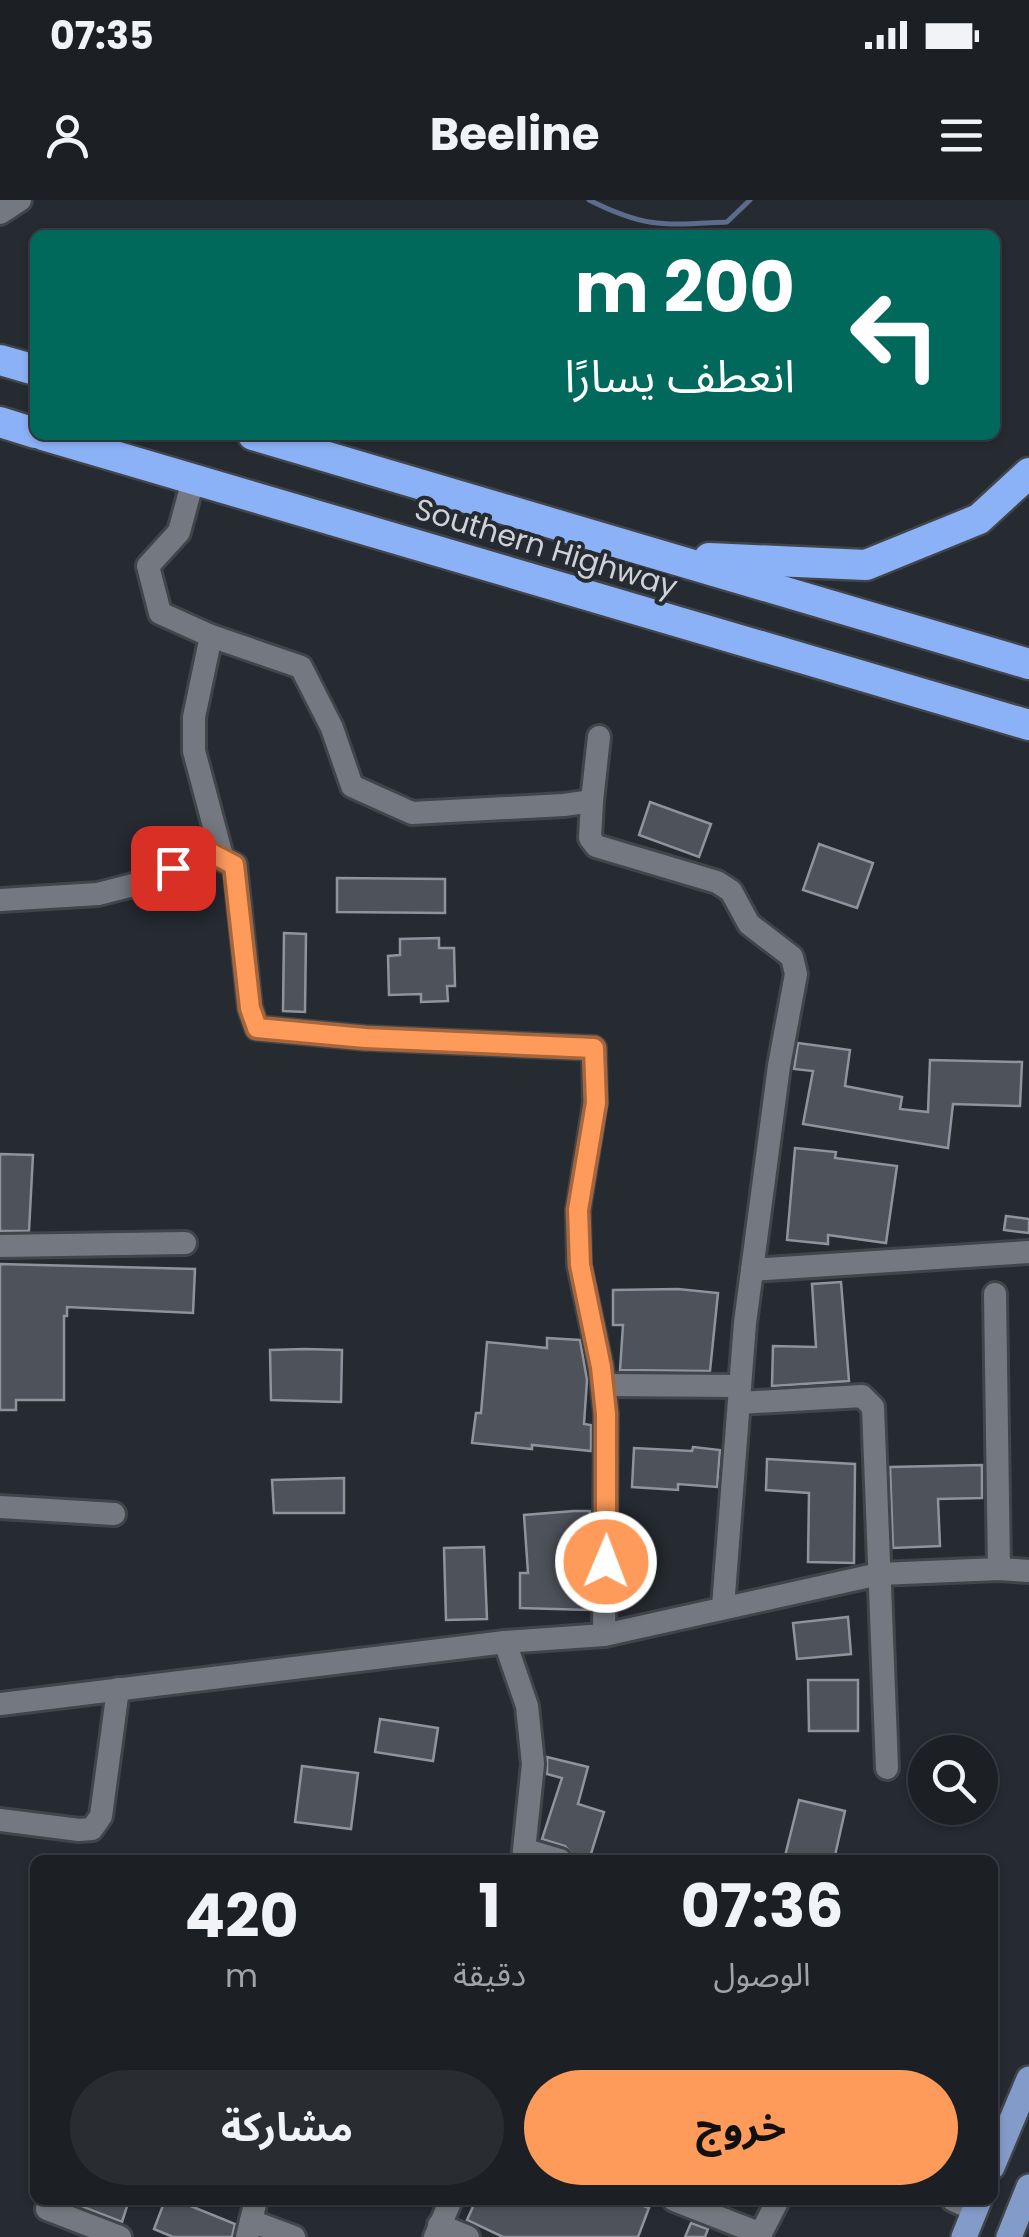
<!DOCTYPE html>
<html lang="ar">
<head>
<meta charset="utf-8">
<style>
  :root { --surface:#1c2025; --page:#292d32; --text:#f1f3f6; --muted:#a0a3a7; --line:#3a3e42; --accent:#ff9b5a }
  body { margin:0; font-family:Poppins,"Noto Sans Arabic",sans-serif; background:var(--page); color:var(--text); direction:rtl; height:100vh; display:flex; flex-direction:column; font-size:38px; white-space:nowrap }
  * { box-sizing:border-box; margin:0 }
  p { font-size:32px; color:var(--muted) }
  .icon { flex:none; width:55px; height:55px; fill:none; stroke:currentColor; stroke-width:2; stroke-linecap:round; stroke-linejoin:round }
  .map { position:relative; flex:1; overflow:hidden; direction:ltr }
  .side { position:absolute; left:30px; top:1655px; width:968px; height:350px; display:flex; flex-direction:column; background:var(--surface); border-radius:15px; box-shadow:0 2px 8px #0004,0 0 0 2px var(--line); direction:rtl }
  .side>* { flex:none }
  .top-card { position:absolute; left:30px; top:30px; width:970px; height:210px; border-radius:15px; box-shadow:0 2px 8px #0004,0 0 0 2px var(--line); direction:rtl; background:#00695c; color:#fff; overflow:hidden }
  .controls { position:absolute; left:908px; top:1535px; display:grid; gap:20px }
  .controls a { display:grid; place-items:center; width:90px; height:90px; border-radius:50%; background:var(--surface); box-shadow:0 2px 8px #0004,0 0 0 2px var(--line); font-size:50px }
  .pin { position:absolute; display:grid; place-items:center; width:85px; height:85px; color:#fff; margin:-42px; border-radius:20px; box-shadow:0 5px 15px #0006 }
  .me { position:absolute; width:110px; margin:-55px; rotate:1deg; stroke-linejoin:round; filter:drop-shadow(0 0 8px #0008) }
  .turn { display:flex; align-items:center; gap:35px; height:210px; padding:0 40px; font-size:45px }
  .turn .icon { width:130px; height:130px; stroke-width:2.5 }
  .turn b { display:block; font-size:70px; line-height:85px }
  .eta { display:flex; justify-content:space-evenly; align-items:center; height:170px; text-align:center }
  .eta b { font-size:60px; font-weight:700; line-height:70px }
  .cta { display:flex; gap:20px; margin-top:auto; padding:20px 40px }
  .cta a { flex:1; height:115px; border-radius:60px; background:var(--accent); color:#111; font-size:40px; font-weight:700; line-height:115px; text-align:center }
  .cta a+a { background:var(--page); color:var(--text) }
  .status { display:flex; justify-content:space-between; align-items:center; height:70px; padding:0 50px; background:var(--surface); direction:ltr }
  .status svg { height:28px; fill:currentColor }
  header { display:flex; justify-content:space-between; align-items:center; height:130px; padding:0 40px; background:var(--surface); font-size:45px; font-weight:700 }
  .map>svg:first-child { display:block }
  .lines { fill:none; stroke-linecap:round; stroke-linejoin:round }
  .stream { stroke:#5b6c8c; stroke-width:5 }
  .building { fill:#4e525a; stroke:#8e939c; stroke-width:2.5 }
  .minor-casing { stroke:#41454a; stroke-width:28 }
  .major-casing { stroke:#41454a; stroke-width:30 }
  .highway-casing { stroke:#41454a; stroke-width:35 }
  .minor { stroke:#747981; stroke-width:22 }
  .major { stroke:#829bc8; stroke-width:25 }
  .highway { stroke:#8bb1f7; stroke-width:30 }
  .route-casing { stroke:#a6653a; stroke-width:25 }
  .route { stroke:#ff9b5a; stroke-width:18 }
  .labels { text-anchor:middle; stroke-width:8; stroke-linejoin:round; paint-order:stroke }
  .street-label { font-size:30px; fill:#cfd2d6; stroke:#262a31 }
</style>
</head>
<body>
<div class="status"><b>07:35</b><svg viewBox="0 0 49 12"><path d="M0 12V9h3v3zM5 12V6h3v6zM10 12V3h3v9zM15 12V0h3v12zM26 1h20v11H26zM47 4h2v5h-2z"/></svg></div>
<header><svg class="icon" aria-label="menu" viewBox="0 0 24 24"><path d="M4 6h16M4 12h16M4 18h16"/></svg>Beeline<svg class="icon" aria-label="person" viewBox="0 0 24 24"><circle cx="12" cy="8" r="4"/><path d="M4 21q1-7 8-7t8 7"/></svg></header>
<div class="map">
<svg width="1029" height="2037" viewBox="0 0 1029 2037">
  <rect width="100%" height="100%" fill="#262a31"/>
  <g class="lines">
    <path class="stream" d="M 589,0 C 647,29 664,25 727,22 L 750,0"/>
  </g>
  <g class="building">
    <polygon points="650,602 711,624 699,657 639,635"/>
    <polygon points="819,644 873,663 857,708 803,690"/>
    <polygon points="337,678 445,679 445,713 337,712"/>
    <polygon points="284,733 306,734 305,812 283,811"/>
    <polygon points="439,738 439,748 454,748 455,786 447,786 448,801 421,802 421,794 389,795 388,756 400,755 400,739"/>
    <polygon points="798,843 850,850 845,886 902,897 900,909 928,912 930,860 1022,862 1020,906 953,904 948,948 803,924 813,871 794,869"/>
    <polygon points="795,948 836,952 835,958 897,966 886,1043 828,1035 828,1044 787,1040"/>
    <polygon points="0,954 33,955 29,1031 0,1031"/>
    <polygon points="1006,1016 1029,1019 1029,1033 1004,1030"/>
    <polygon points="0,1064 195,1069 193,1113 67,1107 67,1116 64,1116 64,1200 16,1200 16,1210 0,1210"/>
    <polygon points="841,1082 849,1181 772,1186 773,1146 816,1147 812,1084"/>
    <polygon points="678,1089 718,1093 710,1171 620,1170 623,1125 613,1125 613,1090"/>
    <polygon points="547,1138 580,1140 587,1180 584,1224 591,1225 591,1251 532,1245 532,1249 472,1243 476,1213 481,1213 487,1142 547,1148"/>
    <polygon points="305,1149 342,1150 341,1202 271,1200 270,1150"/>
    <polygon points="693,1247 720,1250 717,1287 678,1284 678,1290 632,1287 634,1248 692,1251"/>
    <polygon points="767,1259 855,1264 854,1363 808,1362 809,1293 766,1290"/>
    <polygon points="982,1265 982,1298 938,1299 940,1346 893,1348 890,1267"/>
    <polygon points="344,1278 344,1313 274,1313 272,1280"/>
    <polygon points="574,1311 590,1311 589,1410 520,1408 520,1373 528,1373 524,1315"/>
    <polygon points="484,1347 487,1419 446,1420 444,1348"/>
    <polygon points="848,1417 851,1454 797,1459 793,1423"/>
    <polygon points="808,1480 858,1480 858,1531 809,1531"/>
    <polygon points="380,1519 438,1528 433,1561 375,1552"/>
    <polygon points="547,1557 588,1567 578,1604 604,1612 589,1660 575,1658 565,1646 542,1639 562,1578 547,1574"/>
    <polygon points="302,1566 358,1573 351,1629 295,1622"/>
    <polygon points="799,1600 845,1611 834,1660 784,1660"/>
    <polygon points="65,2000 129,2000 122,2022"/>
    <polygon points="165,2000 176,2000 235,2024 232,2037 173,2037 154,2029"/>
    <polygon points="476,2000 628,2000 649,2008 638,2037 503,2037 467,2020"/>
    <polygon points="691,2023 708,2029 705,2037 685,2037"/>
  </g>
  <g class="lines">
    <g class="minor-casing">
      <g id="minor">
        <polyline points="0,13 20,0"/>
        <polyline points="193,280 179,332 148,366 160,413 211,436 301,467 332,528 352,586 412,613 564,605 592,601 599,537"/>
        <polyline points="211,436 194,517 194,551 223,660"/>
        <polyline points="592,601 590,638 596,646 717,682 731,691 749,724 792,757 796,774 779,866 745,1123 723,1407"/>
        <polyline points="0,700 98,694 137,684 209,653 235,665 250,808 257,828 365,838 594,848 595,903 578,1010 579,1065 601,1167 606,1214 604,1435"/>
        <polyline points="0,1046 185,1043"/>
        <polyline points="752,1070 1029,1052"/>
        <polyline points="995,1094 999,1369"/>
        <polyline points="603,1185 740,1186"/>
        <polyline points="739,1203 862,1196 873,1207 887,1568"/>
        <polyline points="0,1307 114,1314"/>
        <polyline points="505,1442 527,1506 533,1564 523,1660"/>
        <polyline points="0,1504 505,1442 604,1435 879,1374 999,1369 1029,1371"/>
        <polyline points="0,1620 79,1630 92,1629 101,1616 118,1489"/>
        <polyline points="526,1650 560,1660"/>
        <polyline points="674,2000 761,2034"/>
        <polyline points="953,2000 975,2010"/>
        <polyline points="47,2009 120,2037"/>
        <polyline points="251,2021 294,2037"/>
        <polyline points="439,2025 468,2037"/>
        <polyline points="247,2037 256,2000"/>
        <polyline points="435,2037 451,2000"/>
        <polyline points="759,2037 778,2000"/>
      </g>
    </g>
    <g class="major-casing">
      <g id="major">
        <polyline points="992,1967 1029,1879"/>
        <polyline points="964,2037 979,2000"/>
        <polyline points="1009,2037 1029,1987"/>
      </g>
    </g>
    <g class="highway-casing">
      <g id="highway">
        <polyline points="0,160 35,170"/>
        <polyline points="0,222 35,233"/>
        <polyline points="43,235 1029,525"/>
        <polyline points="253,235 1029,464"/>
        <polyline points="709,358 866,365 979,319 1029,273"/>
      </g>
    </g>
    <use href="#minor" class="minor"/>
    <use href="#major" class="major"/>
    <use href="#highway" class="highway"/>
  </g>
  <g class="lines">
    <g class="route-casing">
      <polyline id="route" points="173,668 209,652 234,665 250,808 257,828 365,838 594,848 596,903 578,1010 580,1065 601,1167 606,1214 606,1362"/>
    </g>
    <use href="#route" class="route"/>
  </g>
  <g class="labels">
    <g class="street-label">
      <text transform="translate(546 348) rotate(17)" y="10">Southern Highway</text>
    </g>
  </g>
</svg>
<div class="controls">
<a><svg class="icon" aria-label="search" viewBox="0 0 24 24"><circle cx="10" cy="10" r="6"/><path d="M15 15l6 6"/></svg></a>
</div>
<div class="pin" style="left:173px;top:668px;background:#d93025"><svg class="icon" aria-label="arrive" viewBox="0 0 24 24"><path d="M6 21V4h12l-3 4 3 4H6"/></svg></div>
<svg class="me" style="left:606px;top:1362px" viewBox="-20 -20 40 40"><circle r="17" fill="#ff9b5a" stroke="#fff" stroke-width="3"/><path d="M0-11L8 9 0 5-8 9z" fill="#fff"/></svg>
<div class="top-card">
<div class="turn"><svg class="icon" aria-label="left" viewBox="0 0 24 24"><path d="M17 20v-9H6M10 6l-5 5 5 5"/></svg><div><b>200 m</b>انعطف يسارًا</div></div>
</div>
<section class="side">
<div class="eta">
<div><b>07:36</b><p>الوصول</p></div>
<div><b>1</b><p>دقيقة</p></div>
<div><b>420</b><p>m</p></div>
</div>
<div class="cta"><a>خروج</a><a>مشاركة</a></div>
</section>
</div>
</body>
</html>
